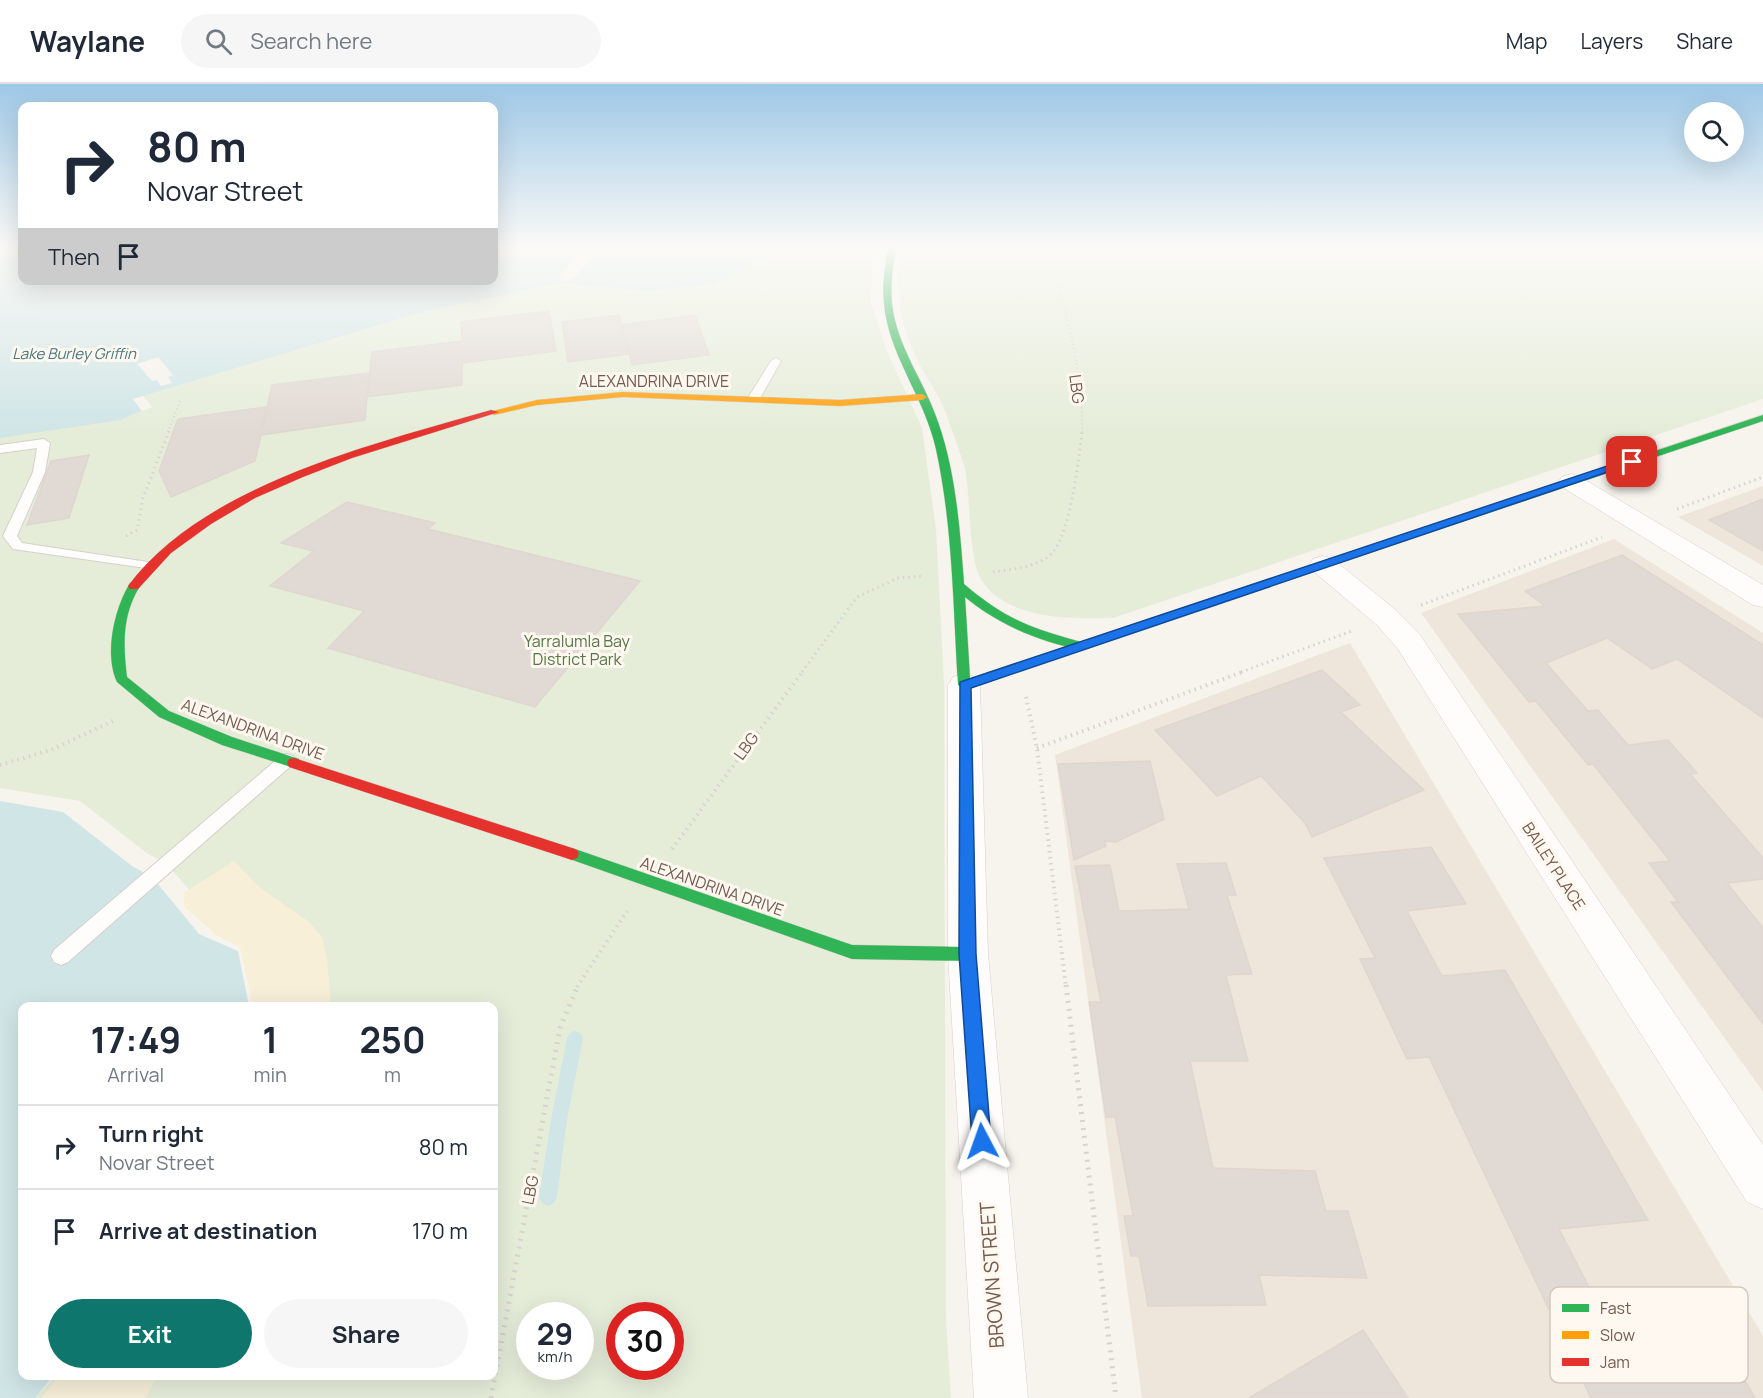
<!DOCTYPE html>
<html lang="en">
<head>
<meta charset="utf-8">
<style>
  :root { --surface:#fff; --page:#f6f6f7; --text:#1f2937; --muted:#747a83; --line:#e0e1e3; --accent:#0f766e }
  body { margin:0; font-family:Manrope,sans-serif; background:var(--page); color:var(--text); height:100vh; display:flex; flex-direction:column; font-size:22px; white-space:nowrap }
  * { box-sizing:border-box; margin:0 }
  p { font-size:20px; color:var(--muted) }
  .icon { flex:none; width:33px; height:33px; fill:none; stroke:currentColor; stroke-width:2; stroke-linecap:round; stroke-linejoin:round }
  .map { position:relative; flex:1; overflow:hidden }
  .panel { position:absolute; left:18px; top:918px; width:480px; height:378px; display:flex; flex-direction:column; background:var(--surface); border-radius:12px; box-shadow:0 6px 24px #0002 }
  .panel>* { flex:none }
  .hud { position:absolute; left:18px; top:18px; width:480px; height:183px; border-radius:12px; box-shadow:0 6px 24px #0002; background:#fff; color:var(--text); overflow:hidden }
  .tools { position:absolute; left:1684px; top:18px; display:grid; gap:12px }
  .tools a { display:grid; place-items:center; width:60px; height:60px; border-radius:50%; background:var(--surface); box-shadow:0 6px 24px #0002; font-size:30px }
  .speed { position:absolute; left:516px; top:1218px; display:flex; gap:12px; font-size:30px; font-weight:700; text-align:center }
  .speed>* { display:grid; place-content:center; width:78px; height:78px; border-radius:50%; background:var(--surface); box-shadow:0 6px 24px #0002; line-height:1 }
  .speed small { font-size:15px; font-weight:400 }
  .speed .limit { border:9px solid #d22; background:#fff; color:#111 }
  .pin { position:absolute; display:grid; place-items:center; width:51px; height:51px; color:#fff; margin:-26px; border-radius:12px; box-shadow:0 3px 9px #0006 }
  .me { position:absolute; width:66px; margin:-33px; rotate:356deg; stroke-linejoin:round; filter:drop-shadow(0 0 4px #0008) }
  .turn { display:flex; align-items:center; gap:21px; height:126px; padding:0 30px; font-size:27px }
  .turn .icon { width:78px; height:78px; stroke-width:2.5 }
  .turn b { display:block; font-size:42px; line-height:51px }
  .then { display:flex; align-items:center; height:57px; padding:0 30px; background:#0003; gap:12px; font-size:22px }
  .eta { display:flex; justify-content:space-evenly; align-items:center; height:102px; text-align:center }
  .eta b { font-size:36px; font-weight:700; line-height:42px }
  .button { display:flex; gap:12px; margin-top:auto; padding:12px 30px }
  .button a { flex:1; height:69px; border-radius:36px; background:var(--accent); color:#fff; font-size:24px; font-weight:700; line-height:69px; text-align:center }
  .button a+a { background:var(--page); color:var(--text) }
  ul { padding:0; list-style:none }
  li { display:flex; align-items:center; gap:18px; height:84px; padding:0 30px; border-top:2px solid var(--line) }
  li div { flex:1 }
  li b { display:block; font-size:22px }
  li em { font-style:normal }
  header { display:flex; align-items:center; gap:36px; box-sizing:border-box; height:84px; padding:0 30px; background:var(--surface); border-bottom:2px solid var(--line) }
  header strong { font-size:28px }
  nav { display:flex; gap:33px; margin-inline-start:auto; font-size:21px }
  .search { width:420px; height:54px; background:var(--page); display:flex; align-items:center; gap:15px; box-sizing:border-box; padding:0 21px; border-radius:33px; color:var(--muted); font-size:22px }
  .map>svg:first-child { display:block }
  .residential { fill:#efe6db }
  .green { fill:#e5edd9; fill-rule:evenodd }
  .sand { fill:#f7efd8 }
  .water { fill:#d0e5e6 }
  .pier { fill:#f7f3ed }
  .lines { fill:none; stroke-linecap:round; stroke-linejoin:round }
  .stream { fill:#d0e5e6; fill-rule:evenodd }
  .building { fill:#e1d9d3; stroke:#dfd6d0; stroke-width:1.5 }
  .lane-casing { stroke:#d6d0cb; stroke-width:2 }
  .street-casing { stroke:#d6d0cb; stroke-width:1 }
  .fast-casing { stroke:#d5cfc8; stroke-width:1 }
  .slow-casing { stroke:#d5cfc8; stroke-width:1 }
  .jam-casing { stroke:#d5cfc8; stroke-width:1 }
  .path-far3 { stroke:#d9d2cf; stroke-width:2; stroke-dasharray:1 3; stroke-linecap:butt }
  .path-far2 { stroke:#d9d2cf; stroke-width:3; stroke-dasharray:1.5 4; stroke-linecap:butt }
  .path-far1 { stroke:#d9d2cf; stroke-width:4; stroke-dasharray:1.5 4.5; stroke-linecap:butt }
  .path { stroke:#d9d2cf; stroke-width:5; stroke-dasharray:2 6; stroke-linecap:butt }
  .lane { fill:#fefdfc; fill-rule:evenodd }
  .street { fill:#fefdfc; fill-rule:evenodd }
  .fast { fill:#30b455; fill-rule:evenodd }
  .slow { fill:#ff9f0a; fill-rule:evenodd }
  .jam { fill:#e5322d; fill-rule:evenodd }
  .route { fill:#1a73e8; stroke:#114b97; stroke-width:1.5 }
  .labels { text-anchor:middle; stroke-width:6; stroke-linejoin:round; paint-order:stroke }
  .far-water-label { font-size:15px; font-style:italic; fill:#47767e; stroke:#fef8f0 }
  .street-label { font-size:16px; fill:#745b4f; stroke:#fef8f0 }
  .park-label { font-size:16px; fill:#567848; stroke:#fef8f0 }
  .near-street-label { font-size:20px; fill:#745b4f; stroke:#fef8f0 }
  .key { fill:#fef8f0; stroke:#d5c9c0; stroke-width:1.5 }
  .key-label { font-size:16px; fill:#745b4f }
</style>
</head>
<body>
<header>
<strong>Waylane</strong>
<div class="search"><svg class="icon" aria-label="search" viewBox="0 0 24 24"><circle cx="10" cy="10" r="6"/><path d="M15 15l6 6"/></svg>Search here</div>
<nav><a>Map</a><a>Layers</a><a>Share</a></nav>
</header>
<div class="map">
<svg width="1763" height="1314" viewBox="0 0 1763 1314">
  <rect width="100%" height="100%" fill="#f7f3ed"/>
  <g class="residential">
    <polygon points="1763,402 1763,482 1678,433"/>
    <polygon points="1614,455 1763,549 1763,1008 1421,529"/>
    <polygon points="1350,559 1763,1252 1763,1314 1142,1314 1055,671"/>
  </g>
  <g class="green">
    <path d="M 779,164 L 880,164 L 872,182 L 871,218 L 886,265 L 922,344 L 936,446 L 944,599 L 946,1238 L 951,1314 L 35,1314 L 56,1292 L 494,1292 L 494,922 L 265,922 L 251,853 L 217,838 L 166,779 L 148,770 L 80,717 L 0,704 L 0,350 L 130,332 L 152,323 L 142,310 L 427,224 L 557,196 L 719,196 L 780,167 ZM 530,1232 L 580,1232 L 580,1282 L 530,1282 ZM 620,1232 L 670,1232 L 670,1282 L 620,1282 Z"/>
    <path d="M 906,164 L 1763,164 L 1763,315 L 1113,534 C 1073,535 1008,536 982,497 C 968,477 971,412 965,385 C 960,366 952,348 946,329 C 939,309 924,292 916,273 C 902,244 889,192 906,164 Z"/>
  </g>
  <g class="sand">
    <polygon points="234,777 260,804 308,837 322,853 327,875 331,922 253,922 240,863 218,852 184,823 184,809"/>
    <polygon points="59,1292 158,1292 145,1314 41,1314"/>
  </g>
  <g class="water">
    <polygon points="0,164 22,164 22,196 494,196 494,164 773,164 775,169 713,200 645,207 559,199 422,228 133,315 142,327 120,336 0,354"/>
    <polygon points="0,717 63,728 132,782 152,793 199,850 238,867 249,922 22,922 22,1292 53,1292 35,1314 0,1314"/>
  </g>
  <g class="pier">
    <polygon points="580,169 595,171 575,193 568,197 558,196 562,192 559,191"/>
    <polygon points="158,273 173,291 168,293 172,299 161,302 157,296 152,297 137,280"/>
  </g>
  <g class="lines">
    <polygon class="stream" points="575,947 580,949 583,954 567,1036 557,1113 554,1119 548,1122 542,1119 539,1113 551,1036 567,954 570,949"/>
  </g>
  <g class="building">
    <polygon points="549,227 556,267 463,279 462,272 462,301 367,313 372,268 462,257 461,238"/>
    <polygon points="619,231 629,270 568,278 562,238"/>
    <polygon points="695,231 709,271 632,281 622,241"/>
    <polygon points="369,289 365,336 261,351 255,377 171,413 159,387 178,335 266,323 262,345 272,301"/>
    <polygon points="89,371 69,434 27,441 51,377"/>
    <polygon points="1763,415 1763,467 1709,436"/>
    <polygon points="347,418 435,439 428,445 640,497 535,623 328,564 364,527 270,502 314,467 281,459"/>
    <polygon points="1622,471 1763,561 1763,634 1677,575 1652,585 1607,554 1546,579 1588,627 1598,626 1628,661 1668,656 1697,689 1690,690 1763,774 1763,795 1727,799 1763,844 1763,940 1671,818 1678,818 1649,779 1670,777 1593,680 1588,681 1536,617 1529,618 1458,530 1545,522 1525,507"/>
    <polygon points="1322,586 1360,621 1341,628 1424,706 1312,753 1305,739 1261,692 1217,712 1155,646"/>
    <polygon points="1150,677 1164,735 1116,758 1105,757 1106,762 1074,776 1058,680"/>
    <polygon points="1431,763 1466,820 1407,827 1442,892 1505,886 1648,1136 1559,1145 1605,1234 1703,1223 1755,1314 1591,1314 1429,973 1407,975 1360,875 1375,874 1324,774"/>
    <polygon points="1226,779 1236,811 1227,811 1252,890 1226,891 1248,977 1190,977 1213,1084 1315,1087 1326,1127 1348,1127 1367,1194 1259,1191 1266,1221 1148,1222 1139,1172 1131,1172 1124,1132 1133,1132 1115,1033 1106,1033 1089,918 1101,918 1075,782 1110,781 1119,827 1189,825 1177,780"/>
    <polygon points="1363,1246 1408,1314 1249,1314 1313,1276"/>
  </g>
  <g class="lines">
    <g class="lane-casing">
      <g id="lane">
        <polygon points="776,274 781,277 760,314 750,316 748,314 771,277"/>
        <polygon points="44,355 50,359 45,388 17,452 22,459 148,478 155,482 153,485 13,465 3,452 33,388 37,364 0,369 0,361"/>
        <polygon points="287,670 293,672 295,676 293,680 68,878 61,881 54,878 51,872 54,866 281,672"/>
      </g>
    </g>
    <g class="street-casing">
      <g id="street">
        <polygon points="1571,390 1580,393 1763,501 1763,523 1753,521 1562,403 1558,398 1562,393"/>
        <polygon points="1323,472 1333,475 1397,527 1420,551 1763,1061 1763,1125 1747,1118 1398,565 1377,541 1313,487 1309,481 1313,475"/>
        <polygon points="964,590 975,593 980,601 988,870 1028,1314 974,1314 948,870 948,601 953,593"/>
      </g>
    </g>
    <g class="fast-casing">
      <g id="fast">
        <path d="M 888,164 L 896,164 C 893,183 890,200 892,219 C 896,262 925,298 938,338 C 956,389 960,446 964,500 C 1006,536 1033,545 1085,559 L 1087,562 L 1081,566 C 1038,557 999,541 965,513 L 970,594 L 982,591 L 988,595 L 986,598 L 964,606 L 958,601 C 953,522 953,443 936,365 C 925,314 888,270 884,219 C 882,200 885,183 888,164 Z"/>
        <polygon points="1763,331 1763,337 1396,460 1392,461 1386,458 1388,456"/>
        <path d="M 134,498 L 140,502 C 122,531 123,560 127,593 L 169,627 L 232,653 L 299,675 L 301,679 L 299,683 L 294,684 L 222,661 L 159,633 L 117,598 C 104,570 114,525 130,499 Z"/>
        <polygon points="572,764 852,861 968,863 974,865 976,870 974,875 968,877 852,875 567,774 565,770 567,766"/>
      </g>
    </g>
    <g class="slow-casing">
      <g id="slow">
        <polygon points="623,308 840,316 922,310 927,313 922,316 840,322 623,313 537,321 494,331 489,328 537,316"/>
        <polygon points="1392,455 1396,456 1396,460 986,598 978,598 976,595 978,592"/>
      </g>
    </g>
    <g class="jam-casing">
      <g id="jam">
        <path d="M 491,326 L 499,328 L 352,374 L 303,393 L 255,414 L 211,440 L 171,469 L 138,505 L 130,505 L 128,502 C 204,400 374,360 491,326 Z"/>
        <polygon points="294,674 572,764 577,766 579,770 577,774 572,776 289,683 287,679 289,675"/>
      </g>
    </g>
    <g class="path-far3">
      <path d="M 1022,164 C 1034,174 1046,184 1054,198 C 1071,227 1084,314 1082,348"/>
      <polyline points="168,348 180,317"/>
    </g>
    <g class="path-far2">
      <polyline points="1677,425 1763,393"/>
      <polyline points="126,452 137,446 143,414 169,347"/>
      <path d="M 993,488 C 1012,485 1035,484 1050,471 C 1070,455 1079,373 1082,347"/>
      <polyline points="1421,521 1602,453"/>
      <polyline points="802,588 857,513 898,494 923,492"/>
      <polyline points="1241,588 1352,547"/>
    </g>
    <g class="path-far1">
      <polyline points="1026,613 1037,664 1066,903"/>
      <polyline points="1037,664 1245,587"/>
      <polyline points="0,681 51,666 117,635"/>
      <polyline points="672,765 803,587"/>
      <polyline points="577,903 627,827"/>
    </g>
    <g class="path">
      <polyline points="1066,901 1116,1314"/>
      <polyline points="491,1314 560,944 578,901"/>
    </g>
    <use href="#lane" class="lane"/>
    <use href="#street" class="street"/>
    <use href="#fast" class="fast"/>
    <use href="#slow" class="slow"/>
    <use href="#jam" class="jam"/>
  </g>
  <linearGradient id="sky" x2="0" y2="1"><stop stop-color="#9ec8e7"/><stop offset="0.47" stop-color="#fbfaf7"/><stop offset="1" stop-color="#fbfaf7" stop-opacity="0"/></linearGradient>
  <rect width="1763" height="348" fill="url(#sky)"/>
  <polygon class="route" points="1628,375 1637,378 971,604 976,870 991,1057 988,1064 982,1067 975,1064 972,1057 959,870 960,598"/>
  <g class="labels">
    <g class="far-water-label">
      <text x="74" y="275">Lake Burley Griffin</text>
    </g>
    <g class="street-label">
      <text x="654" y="303">ALEXANDRINA DRIVE</text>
      <text transform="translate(1077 305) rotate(83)" y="6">LBG</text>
      <text transform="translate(253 645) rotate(20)" y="6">ALEXANDRINA DRIVE</text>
      <text transform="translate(746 662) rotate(-54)" y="6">LBG</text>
      <text transform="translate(1554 782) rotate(57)" y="6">BAILEY PLACE</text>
      <text transform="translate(712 802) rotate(19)" y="6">ALEXANDRINA DRIVE</text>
      <text transform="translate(530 1106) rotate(-79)" y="6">LBG</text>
    </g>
    <g class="park-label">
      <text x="577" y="563">Yarralumla Bay<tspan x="577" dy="18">District Park</tspan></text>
    </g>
    <g class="near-street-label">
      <text transform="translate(992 1191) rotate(-94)" y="7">BROWN STREET</text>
    </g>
  </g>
  <rect x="1550" y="1203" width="198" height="96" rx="9" class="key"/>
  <rect x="1562" y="1220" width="27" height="8" fill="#30b455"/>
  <rect x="1562" y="1247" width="27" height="8" fill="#ff9f0a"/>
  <rect x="1562" y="1274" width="27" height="8" fill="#e5322d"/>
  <g class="key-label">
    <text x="1600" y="1230">Fast</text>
    <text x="1600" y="1257">Slow</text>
    <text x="1600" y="1284">Jam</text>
  </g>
</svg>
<div class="tools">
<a><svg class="icon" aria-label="search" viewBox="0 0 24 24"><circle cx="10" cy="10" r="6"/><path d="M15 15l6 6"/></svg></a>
</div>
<div class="speed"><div>29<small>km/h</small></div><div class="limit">30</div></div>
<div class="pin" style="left:1632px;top:378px;background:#d93025"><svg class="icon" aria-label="arrive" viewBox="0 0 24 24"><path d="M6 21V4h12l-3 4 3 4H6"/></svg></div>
<svg class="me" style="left:982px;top:1057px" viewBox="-20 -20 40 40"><path d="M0-17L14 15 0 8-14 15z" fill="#1a73e8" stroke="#fff" stroke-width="4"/></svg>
<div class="hud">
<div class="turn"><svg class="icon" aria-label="right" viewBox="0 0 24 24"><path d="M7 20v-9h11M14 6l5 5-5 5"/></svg><div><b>80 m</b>Novar Street</div></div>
<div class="then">Then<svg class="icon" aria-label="arrive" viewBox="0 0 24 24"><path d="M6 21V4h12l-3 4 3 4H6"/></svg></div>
</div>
<section class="panel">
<div class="eta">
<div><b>17:49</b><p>Arrival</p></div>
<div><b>1</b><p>min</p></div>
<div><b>250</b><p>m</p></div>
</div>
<ul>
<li><svg class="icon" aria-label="right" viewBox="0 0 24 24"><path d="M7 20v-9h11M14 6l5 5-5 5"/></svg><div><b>Turn right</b><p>Novar Street</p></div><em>80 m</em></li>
<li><svg class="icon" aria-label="arrive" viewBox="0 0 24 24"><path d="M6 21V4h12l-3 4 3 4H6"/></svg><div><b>Arrive at destination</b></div><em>170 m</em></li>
</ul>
<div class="button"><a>Exit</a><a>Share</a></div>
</section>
</div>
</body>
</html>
